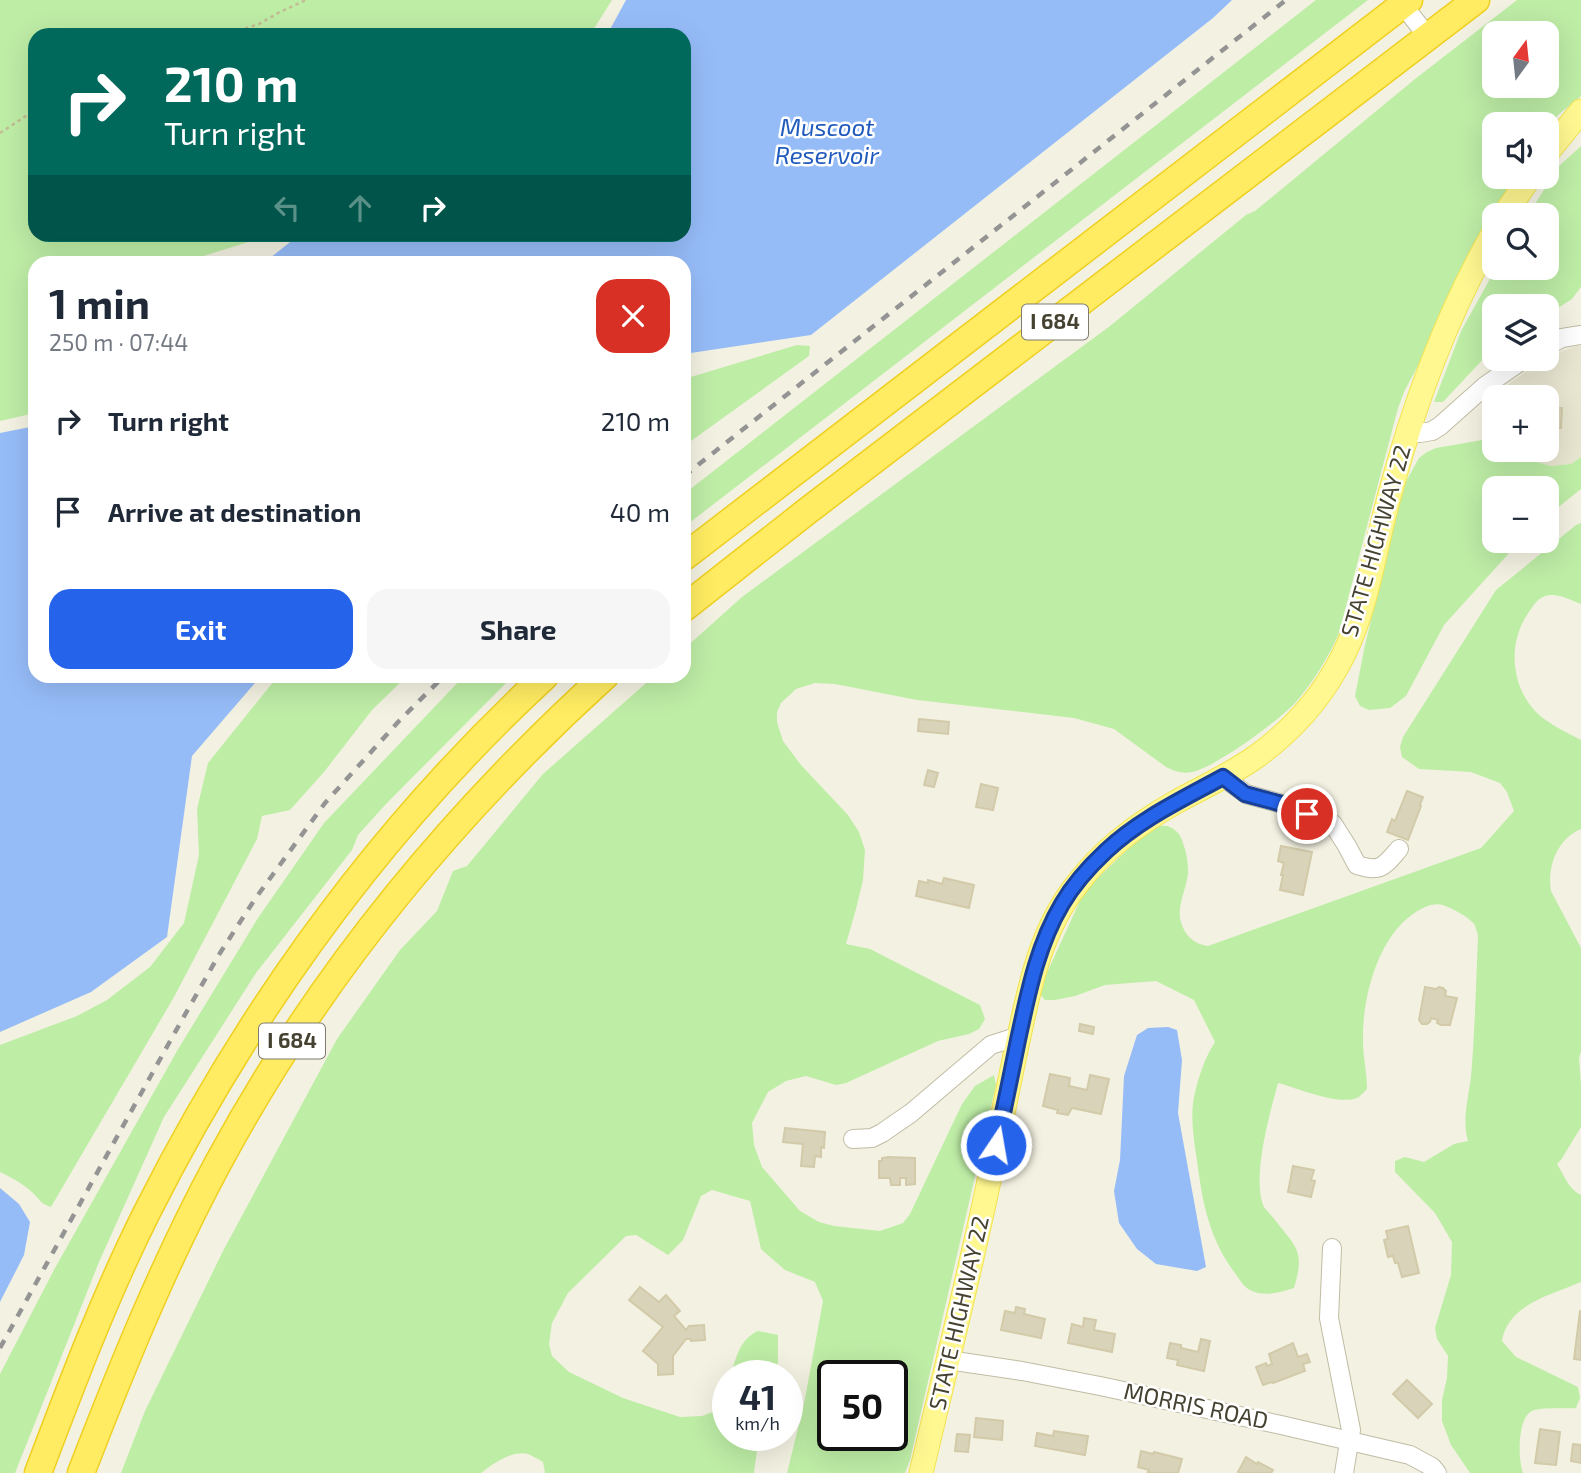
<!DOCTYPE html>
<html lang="en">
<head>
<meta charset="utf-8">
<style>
  :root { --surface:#fff; --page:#f6f6f7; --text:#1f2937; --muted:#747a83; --accent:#2563eb }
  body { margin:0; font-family:"Exo 2",sans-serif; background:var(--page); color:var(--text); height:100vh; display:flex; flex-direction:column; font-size:26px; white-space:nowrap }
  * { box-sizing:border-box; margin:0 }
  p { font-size:23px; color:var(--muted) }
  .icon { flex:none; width:38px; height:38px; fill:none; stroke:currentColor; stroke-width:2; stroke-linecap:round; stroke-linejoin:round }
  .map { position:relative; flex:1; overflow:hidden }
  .sheet { position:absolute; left:28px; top:256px; width:663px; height:427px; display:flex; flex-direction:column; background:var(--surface); border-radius:21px; box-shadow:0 7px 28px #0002 }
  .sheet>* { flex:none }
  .top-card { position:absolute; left:28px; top:28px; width:663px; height:214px; border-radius:21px; box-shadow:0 7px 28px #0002; background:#00695c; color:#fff; overflow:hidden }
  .needle { width:46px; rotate:15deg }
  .buttons { position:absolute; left:1482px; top:21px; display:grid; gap:14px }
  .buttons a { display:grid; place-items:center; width:77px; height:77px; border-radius:14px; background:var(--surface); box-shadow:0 7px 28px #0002; font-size:35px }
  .speed { position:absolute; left:712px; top:1360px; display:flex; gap:14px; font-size:35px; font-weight:700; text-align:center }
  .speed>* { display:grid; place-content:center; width:91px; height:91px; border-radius:50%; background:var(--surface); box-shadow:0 7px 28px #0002; line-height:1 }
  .speed small { font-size:18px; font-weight:400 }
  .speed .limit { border:4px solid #111; border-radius:10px; background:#fff; color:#111 }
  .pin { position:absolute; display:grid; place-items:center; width:60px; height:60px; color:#fff; margin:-30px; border:4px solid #fff; border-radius:50%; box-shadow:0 2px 7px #0007 }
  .me { position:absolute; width:77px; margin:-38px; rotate:12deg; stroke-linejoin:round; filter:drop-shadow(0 0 5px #0008) }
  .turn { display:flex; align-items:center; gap:24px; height:147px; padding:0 21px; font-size:32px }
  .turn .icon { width:91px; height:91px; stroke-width:2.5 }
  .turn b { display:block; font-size:49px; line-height:60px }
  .lanes { display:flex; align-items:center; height:66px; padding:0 21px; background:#0003; justify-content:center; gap:35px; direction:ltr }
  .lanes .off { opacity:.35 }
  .round { display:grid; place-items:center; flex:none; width:74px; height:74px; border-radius:21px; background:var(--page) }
  .summary { display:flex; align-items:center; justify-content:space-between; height:119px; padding:0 21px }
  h1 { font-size:42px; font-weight:700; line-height:52px }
  .primary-button { display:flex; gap:14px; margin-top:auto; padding:14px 21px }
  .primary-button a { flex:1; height:80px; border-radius:21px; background:var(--accent); color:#fff; font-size:28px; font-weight:700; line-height:80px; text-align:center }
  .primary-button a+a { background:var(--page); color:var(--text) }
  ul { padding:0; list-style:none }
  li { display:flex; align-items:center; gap:21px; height:91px; padding:0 21px }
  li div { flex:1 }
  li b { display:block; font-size:26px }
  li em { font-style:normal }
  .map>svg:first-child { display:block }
  .residential { fill:#e8e6d0 }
  .green { fill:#beeda6; fill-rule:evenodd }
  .water { fill:#96bcf8 }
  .building { fill:#d9d3b9; stroke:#d2caa9; stroke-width:2 }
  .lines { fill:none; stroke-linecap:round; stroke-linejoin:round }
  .minor-casing { stroke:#c0bca4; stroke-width:20 }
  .major-casing { stroke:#f1e353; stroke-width:25 }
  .highway-casing { stroke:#efcf21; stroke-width:29 }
  .path { stroke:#c3bc94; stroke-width:2.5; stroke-dasharray:3.5 3.5; stroke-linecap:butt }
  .minor { stroke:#fff; stroke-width:18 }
  .major { stroke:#fff790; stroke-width:23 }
  .highway { stroke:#ffec62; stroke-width:26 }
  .rail { stroke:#949494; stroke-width:4.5; stroke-dasharray:9 9; stroke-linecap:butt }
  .route-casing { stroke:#184099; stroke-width:18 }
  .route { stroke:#2563eb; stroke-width:12 }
  .labels { text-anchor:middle; stroke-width:5; stroke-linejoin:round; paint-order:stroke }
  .shield { fill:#fff; stroke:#7e7b70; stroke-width:2 }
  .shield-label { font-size:21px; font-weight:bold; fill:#464232 }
  .street-label { font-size:23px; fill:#464232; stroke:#fff }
  .water-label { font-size:24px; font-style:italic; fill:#205abd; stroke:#fff }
</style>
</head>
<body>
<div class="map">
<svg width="1581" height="1473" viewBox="0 0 1581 1473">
  <rect width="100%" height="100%" fill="#f3f2e2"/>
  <polygon class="residential" points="1577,346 1581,346 1581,457 1571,464 1551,466 1532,461 1520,450 1547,450 1547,397 1494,397 1494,427 1482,412 1494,395 1543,359 1547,359 1547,357"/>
  <g class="green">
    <polygon points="0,0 612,0 590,35 35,35 35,234 270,235 185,262 35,262 35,413 0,421"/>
    <polygon points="1316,0 1368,0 684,527 684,494"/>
    <path d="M 1517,0 L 1581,0 L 1581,96 L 1558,115 L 1547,132 L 1547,124 L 1494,124 L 1494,177 L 1518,177 L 1405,390 L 1398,408 L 1339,633 C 1329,657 1312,683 1296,702 C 1280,720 1214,768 1192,772 C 1182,774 1174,771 1166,767 L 1114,729 L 1074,718 L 917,700 L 835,684 L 815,683 L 796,689 L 781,703 L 777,712 L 777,722 L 783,741 L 801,765 L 848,815 L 859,832 L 865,850 L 863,880 L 856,909 L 846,944 L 870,949 L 980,1005 L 985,1019 L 979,1029 L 969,1034 L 938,1041 L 846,1083 L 836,1085 L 806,1076 L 786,1081 L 768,1092 L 752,1123 L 754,1145 L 762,1167 L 800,1211 L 819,1222 L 834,1226 L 880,1231 L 903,1223 L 910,1214 L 962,1104 L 975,1086 L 994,1075 L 996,1085 L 910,1460 L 905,1473 L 787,1473 L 804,1404 L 823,1301 L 815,1282 L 785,1270 L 761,1249 L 750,1201 L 712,1190 L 701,1196 L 683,1240 L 668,1255 L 636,1235 L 626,1236 L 568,1293 L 552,1323 L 549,1344 L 552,1356 L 569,1372 L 623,1398 L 680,1417 L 702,1416 L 713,1412 L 728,1385 L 728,1435 L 759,1435 L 754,1473 L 545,1473 L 543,1462 C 538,1459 533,1456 528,1454 C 512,1450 493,1464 481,1473 L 121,1473 L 145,1411 L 223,1251 L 337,1039 L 400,950 L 437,911 L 453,871 L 467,866 L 543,774 L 654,676 L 684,676 L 684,649 L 742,597 L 1110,326 L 1246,215 L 1255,211 L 1415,79 ZM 1494,33 L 1547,33 L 1547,86 L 1494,86 ZM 833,1376 L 892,1376 L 892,1435 L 833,1435 Z"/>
    <polygon points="1581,146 1581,287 1572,299 1547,315 1547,306 1494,306 1494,350 1487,355 1443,402 1434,402 1461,331 1496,268 1547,268 1547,215 1528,215 1559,166"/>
    <polygon points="797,345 810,346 809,356 684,446 684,379"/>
    <polygon points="1494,438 1494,450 1520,450 1533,461 1551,466 1571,464 1581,457 1581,489 1547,516 1547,488 1494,488 1494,541 1520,541 1444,625 1406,696 1390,708 1369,710 1360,706 1355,696 1365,645 1404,485 1419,458 1427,452 1436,448"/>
    <path d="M 1581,523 L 1581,604 C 1570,600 1557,592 1545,596 C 1536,599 1532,608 1527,615 C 1508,644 1511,685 1535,711 C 1548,724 1566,732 1581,740 L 1581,829 C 1557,839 1547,867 1551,891 L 1581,948 L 1581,1051 L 1579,1058 L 1581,1084 L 1581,1127 L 1561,1160 L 1557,1164 C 1564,1175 1569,1190 1581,1195 L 1581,1282 C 1551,1295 1508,1304 1502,1341 L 1516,1357 L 1578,1387 L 1580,1398 L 1576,1408 C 1567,1409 1539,1407 1532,1411 C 1517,1418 1518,1460 1523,1473 L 1470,1473 L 1451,1445 L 1442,1421 L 1442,1400 L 1447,1378 L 1448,1356 L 1437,1339 L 1435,1328 L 1451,1275 L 1452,1242 L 1435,1213 L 1395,1172 L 1395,1161 L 1405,1157 L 1424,1162 L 1454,1144 L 1468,1141 C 1462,1119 1468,1100 1471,1077 C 1475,1030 1476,983 1478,936 C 1478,935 1475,926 1475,925 C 1468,916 1453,909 1443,905 C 1434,902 1421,908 1413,914 C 1377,939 1362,999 1363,1041 C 1363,1057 1367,1073 1367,1089 C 1365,1091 1360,1096 1359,1097 C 1341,1107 1297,1088 1278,1083 C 1270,1113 1251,1178 1264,1207 C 1267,1211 1272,1216 1275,1220 C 1297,1248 1305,1251 1294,1288 C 1281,1292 1266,1297 1252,1291 C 1245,1288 1241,1282 1237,1276 C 1209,1239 1203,1205 1197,1161 C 1194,1140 1190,1118 1194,1097 C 1198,1078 1205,1057 1215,1042 L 1194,1000 L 1156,981 L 1105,985 L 1075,996 L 1055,1000 L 1045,1000 L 1038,992 L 1085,890 L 1146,832 C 1156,826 1166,822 1176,831 C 1181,835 1182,840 1184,846 C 1187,854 1188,864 1188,873 C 1187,888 1176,907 1181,922 C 1185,936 1194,944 1208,946 L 1481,848 L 1514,811 L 1507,792 L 1500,783 L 1471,772 L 1419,769 L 1402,757 L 1400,747 L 1403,737 L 1496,590 L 1576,525 Z"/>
    <path d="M 278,676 L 407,676 L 372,710 L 324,772 L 290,810 L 262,816 L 257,839 L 174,997 L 51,1207 C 40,1203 41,1201 34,1194 C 24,1184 12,1178 0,1172 L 0,1045 L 77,1016 L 107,1000 L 150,967 L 184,923 L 199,855 L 197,809 L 208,763 Z"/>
    <polygon points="464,676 513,676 386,804 358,835 352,850 256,973 164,1117 99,1262 15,1473 0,1473 0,1374 55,1268 177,1051 258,918 324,823"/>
    <path d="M 758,1331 L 778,1335 L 778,1362 L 774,1375 L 731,1375 C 736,1357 740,1339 758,1331 Z"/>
  </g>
  <g class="water">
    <polygon points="626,0 1232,0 1213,18 811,335 684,354 684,262 265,262 299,235 684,234 684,35 607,35"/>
    <polygon points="35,426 35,676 261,676 192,756 167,937 91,992 0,1032 0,433"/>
    <polygon points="1168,1027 1177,1030 1182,1060 1178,1113 1206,1267 1197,1271 1156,1264 1137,1249 1119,1223 1114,1191 1120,1160 1124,1076 1137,1035 1148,1028"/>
    <polygon points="0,1188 19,1204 30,1222 24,1255 0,1302"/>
  </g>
  <g class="building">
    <polygon points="1547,408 1562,408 1561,428 1547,428"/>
    <polygon points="919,719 949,722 948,734 918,731"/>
    <polygon points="928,770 938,773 934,787 924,785"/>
    <polygon points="981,784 998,788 993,810 976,807"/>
    <polygon points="1407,791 1423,797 1420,805 1421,806 1408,840 1387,832 1392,819 1395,821"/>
    <polygon points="1281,846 1312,852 1303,895 1280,890 1283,875 1281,875 1284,863 1278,861"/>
    <polygon points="944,878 974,885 969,908 916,896 919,881 928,883 928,880 942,884"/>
    <polygon points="1425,987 1436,989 1439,987 1443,988 1446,991 1445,996 1457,998 1450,1025 1441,1025 1437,1023 1438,1020 1431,1018 1430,1022 1427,1024 1422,1024 1419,1020"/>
    <polygon points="1080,1024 1094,1027 1093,1034 1079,1031"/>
    <polygon points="1050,1074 1070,1078 1069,1086 1087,1090 1090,1075 1109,1079 1101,1114 1072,1108 1068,1115 1057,1113 1058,1110 1043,1106"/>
    <polygon points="785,1128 825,1132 824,1148 821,1147 821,1157 815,1156 814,1167 801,1166 803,1144 783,1142"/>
    <polygon points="888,1157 915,1158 915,1184 906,1185 906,1178 900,1178 900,1185 891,1185 890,1178 879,1178 879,1161 882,1161 882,1158"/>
    <polygon points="1293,1166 1314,1170 1311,1180 1315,1181 1311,1197 1288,1192"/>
    <polygon points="1408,1226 1419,1273 1402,1277 1398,1263 1395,1263 1393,1256 1388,1257 1384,1240 1388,1239 1386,1231"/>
    <polygon points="640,1287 659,1302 666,1295 680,1311 674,1316 686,1330 689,1326 704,1325 705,1340 691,1341 691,1339 686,1339 673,1356 673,1374 658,1375 658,1364 643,1351 663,1327 629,1300"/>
    <polygon points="1016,1307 1025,1309 1024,1314 1045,1319 1041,1338 1001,1330 1005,1311 1015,1313"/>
    <polygon points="1580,1311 1581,1311 1581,1360 1574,1359"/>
    <polygon points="1084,1318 1096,1320 1094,1330 1115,1334 1112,1352 1068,1343 1072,1324 1083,1327"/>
    <polygon points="1201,1339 1210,1341 1204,1371 1177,1365 1178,1360 1167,1358 1170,1343 1181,1345 1181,1348 1198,1352"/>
    <polygon points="1293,1343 1298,1357 1307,1354 1310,1362 1303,1364 1305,1371 1273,1383 1272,1382 1263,1385 1256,1367 1266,1363 1267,1366 1272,1364 1269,1354"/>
    <polygon points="1407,1380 1432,1404 1418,1418 1393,1394"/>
    <polygon points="976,1418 1003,1421 1002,1440 974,1437"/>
    <polygon points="1540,1429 1560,1432 1556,1465 1535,1463"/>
    <polygon points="1054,1431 1088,1436 1085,1455 1035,1446 1037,1433 1053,1436"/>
    <polygon points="957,1434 970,1435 968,1452 955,1451"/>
    <polygon points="1573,1444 1581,1445 1581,1463 1571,1461"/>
    <polygon points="1141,1451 1153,1454 1154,1452 1182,1459 1178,1473 1153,1473 1148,1472 1149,1470 1138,1467"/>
    <polygon points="1246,1457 1257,1464 1258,1462 1273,1470 1271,1473 1240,1473 1238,1472"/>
  </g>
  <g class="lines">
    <g class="minor-casing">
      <g id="minor">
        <polyline points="1403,5 1428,37"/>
        <polyline points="1547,346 1562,338 1581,335"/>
        <polyline points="1408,431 1420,433 1432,431 1440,426 1485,386 1524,359"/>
        <path d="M 1223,777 L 1246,794 L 1282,804 L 1333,824 L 1347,846 L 1357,865 C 1381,873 1384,866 1399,849"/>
        <polyline points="853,1139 872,1138 882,1133 911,1113 991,1045 1019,1036"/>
        <polyline points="1332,1248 1329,1318 1351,1430 1344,1473"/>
        <polyline points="948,1360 1022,1371 1100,1386 1281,1425 1410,1455 1432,1467 1437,1473"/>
      </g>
    </g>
    <g class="major-casing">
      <g id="major">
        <polyline points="1547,153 1581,111"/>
        <polyline points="1504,215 1530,177"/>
        <path d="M 921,1473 C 943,1380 966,1288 986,1195 C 996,1148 1005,1102 1015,1055 C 1028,995 1038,932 1078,883 C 1104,848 1139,823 1176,802 C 1203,787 1232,774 1257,756 C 1290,732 1317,703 1337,667 C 1368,613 1374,548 1391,490 C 1415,401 1448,312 1494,232"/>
      </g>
    </g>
    <g class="highway-casing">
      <g id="highway">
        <polyline points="684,557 1409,0"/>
        <polyline points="684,608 806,512 1476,0"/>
        <path d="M 38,1473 C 71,1386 104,1298 146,1214 C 247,1013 380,829 545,676"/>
        <path d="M 81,1473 C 122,1367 164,1263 218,1163 C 317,979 451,816 605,676"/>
      </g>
    </g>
    <g class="path">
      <polyline points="225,35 259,24 280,12 306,0"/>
      <polyline points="0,133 35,110"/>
    </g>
    <use href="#minor" class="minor"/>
    <use href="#major" class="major"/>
    <use href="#highway" class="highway"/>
    <g class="rail">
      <polyline points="684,476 1286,0"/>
      <polyline points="0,1348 174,1034 220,953 255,899 325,803 399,721 444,676"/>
    </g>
  </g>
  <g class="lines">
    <g class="route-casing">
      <path id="route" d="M 996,1145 C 1004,1110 1011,1075 1018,1040 C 1028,994 1037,946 1062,904 C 1073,885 1090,866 1106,851 C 1140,819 1183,799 1223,777 L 1245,794 L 1282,804 L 1307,814"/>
    </g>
    <use href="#route" class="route"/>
  </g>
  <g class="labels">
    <g class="shield">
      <rect x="1022" y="304.5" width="66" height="35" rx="5"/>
      <rect x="259" y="1023.5" width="66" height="35" rx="5"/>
    </g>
    <g class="shield-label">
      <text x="1055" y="329">I 684</text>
      <text x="292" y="1048">I 684</text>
    </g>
    <g class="street-label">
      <text transform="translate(1376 541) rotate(-74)" y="8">STATE HIGHWAY 22</text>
      <text transform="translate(959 1313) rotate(-77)" y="8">STATE HIGHWAY 22</text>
      <text transform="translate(1196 1406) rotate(12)" y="8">MORRIS ROAD</text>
    </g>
    <g class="water-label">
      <text x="827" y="136">Muscoot<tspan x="827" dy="28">Reservoir</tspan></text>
    </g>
  </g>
</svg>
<div class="buttons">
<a><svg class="needle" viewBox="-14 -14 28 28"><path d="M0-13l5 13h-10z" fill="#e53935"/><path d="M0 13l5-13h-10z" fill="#747a83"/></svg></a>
<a><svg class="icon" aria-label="sound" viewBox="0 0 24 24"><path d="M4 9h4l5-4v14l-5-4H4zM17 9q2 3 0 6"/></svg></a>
<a><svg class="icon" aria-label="search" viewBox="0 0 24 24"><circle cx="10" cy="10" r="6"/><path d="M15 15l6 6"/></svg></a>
<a><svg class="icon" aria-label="layers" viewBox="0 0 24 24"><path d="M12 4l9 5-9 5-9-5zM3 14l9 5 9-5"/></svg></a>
<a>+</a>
<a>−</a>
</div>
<div class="speed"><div>41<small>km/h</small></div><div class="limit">50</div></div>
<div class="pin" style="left:1307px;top:814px;background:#d93025"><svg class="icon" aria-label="arrive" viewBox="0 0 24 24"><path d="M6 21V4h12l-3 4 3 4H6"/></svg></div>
<svg class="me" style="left:996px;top:1145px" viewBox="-20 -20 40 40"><circle r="17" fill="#2563eb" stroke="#fff" stroke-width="3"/><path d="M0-11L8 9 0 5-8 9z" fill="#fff"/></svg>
<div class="top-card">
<div class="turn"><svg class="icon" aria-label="right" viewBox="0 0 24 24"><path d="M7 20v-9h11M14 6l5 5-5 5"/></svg><div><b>210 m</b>Turn right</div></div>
<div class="lanes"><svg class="icon off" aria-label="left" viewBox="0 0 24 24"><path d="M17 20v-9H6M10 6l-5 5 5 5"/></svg><svg class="icon off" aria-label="ahead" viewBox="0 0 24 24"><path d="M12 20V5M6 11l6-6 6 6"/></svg><svg class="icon" aria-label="right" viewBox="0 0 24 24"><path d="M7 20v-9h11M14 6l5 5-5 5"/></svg></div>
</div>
<section class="sheet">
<div class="summary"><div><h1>1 min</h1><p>250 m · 07:44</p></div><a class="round" style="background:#d93025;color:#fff"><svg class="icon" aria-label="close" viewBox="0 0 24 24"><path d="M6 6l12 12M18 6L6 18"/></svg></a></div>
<ul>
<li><svg class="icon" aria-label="right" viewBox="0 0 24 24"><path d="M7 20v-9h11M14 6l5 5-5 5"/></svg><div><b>Turn right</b></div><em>210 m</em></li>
<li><svg class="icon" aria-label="arrive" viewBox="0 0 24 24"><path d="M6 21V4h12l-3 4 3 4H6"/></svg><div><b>Arrive at destination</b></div><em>40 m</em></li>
</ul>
<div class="primary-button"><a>Exit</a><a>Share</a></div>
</section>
</div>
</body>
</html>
